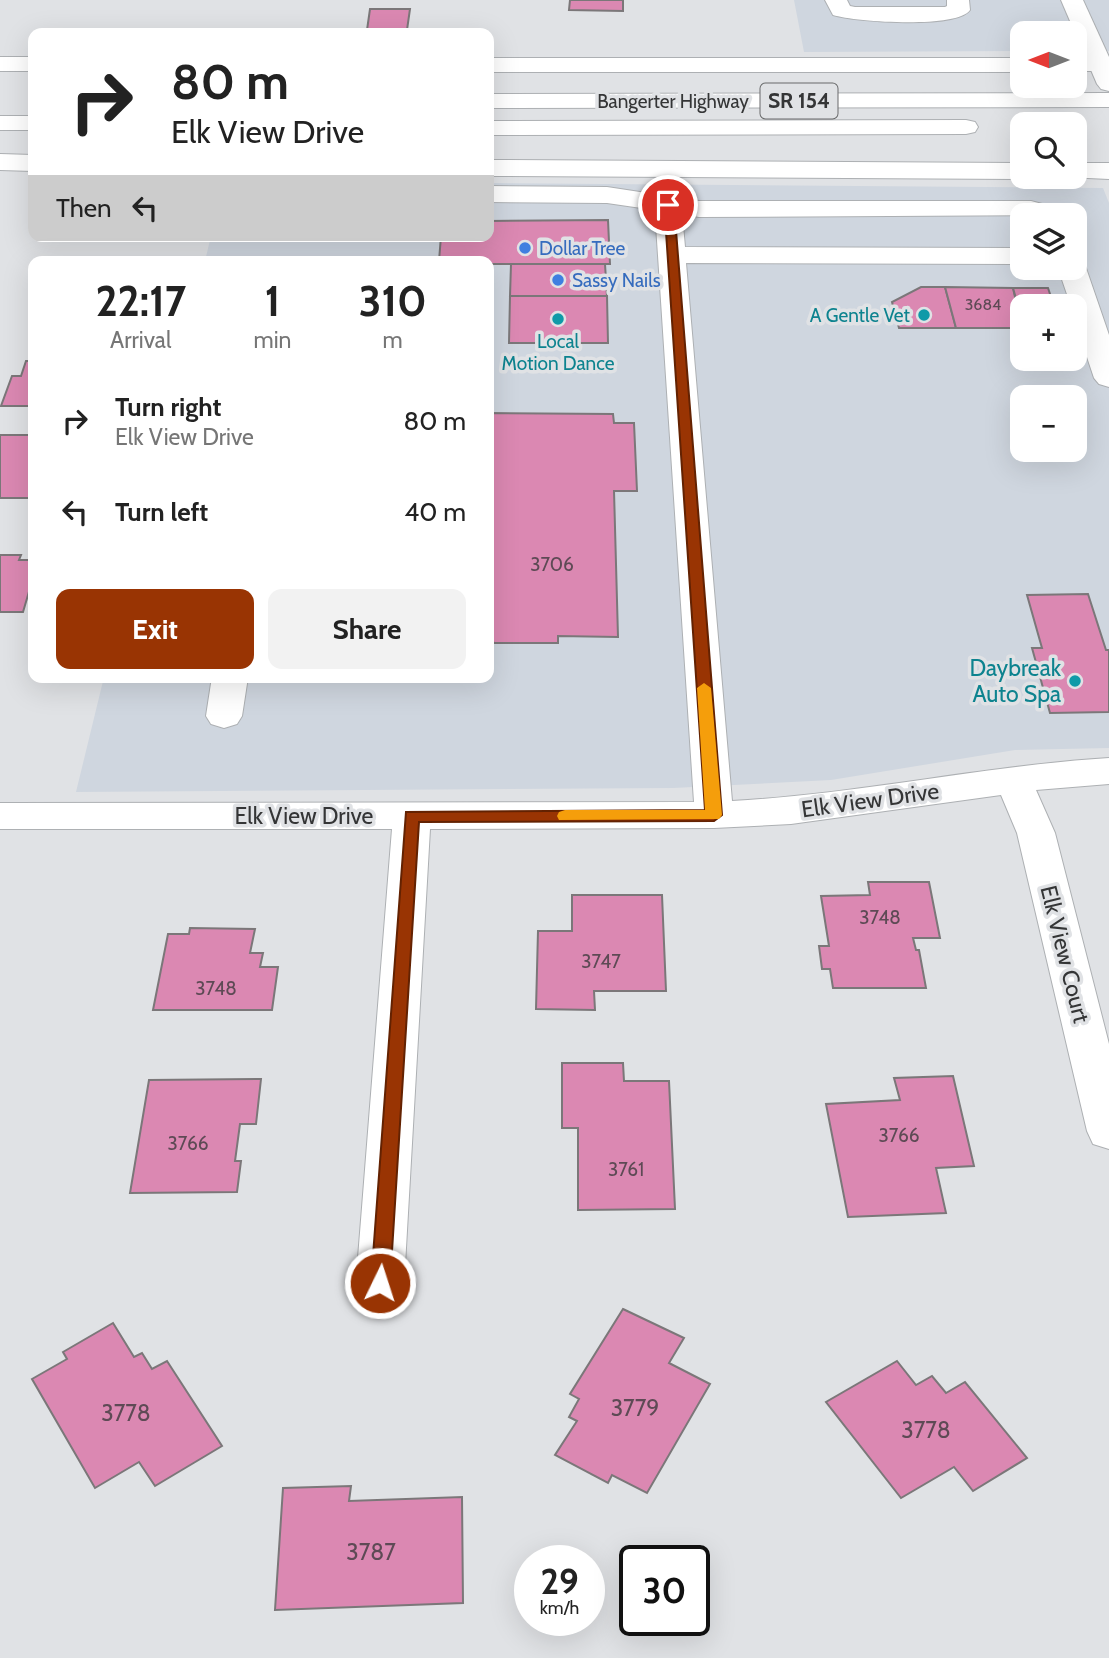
<!DOCTYPE html>
<html lang="en">
<head>
<meta charset="utf-8">
<style>
  :root { --surface:#fff; --page:#f2f2f2; --text:#222; --muted:#767676; --accent:#993403 }
  body { margin:0; font-family:Cabin,sans-serif; background:var(--page); color:var(--text); height:100vh; display:flex; flex-direction:column; font-size:26px; white-space:nowrap }
  * { box-sizing:border-box; margin:0 }
  p { font-size:23px; color:var(--muted) }
  .icon { flex:none; width:38px; height:38px; fill:none; stroke:currentColor; stroke-width:2; stroke-linecap:round; stroke-linejoin:round }
  .map { position:relative; flex:1; overflow:hidden }
  .panel { position:absolute; left:28px; top:256px; width:466px; height:427px; display:flex; flex-direction:column; background:var(--surface); border-radius:14px; box-shadow:0 7px 28px #0002 }
  .panel>* { flex:none }
  .top-card { position:absolute; left:28px; top:28px; width:466px; height:214px; border-radius:14px; box-shadow:0 7px 28px #0002; background:#fff; color:var(--text); overflow:hidden }
  .needle { width:46px; rotate:270deg }
  .fabs { position:absolute; left:1010px; top:21px; display:grid; gap:14px }
  .fabs a { display:grid; place-items:center; width:77px; height:77px; border-radius:14px; background:var(--surface); box-shadow:0 7px 28px #0002; font-size:35px }
  .speed { position:absolute; left:514px; top:1545px; display:flex; gap:14px; font-size:35px; font-weight:700; text-align:center }
  .speed>* { display:grid; place-content:center; width:91px; height:91px; border-radius:50%; background:var(--surface); box-shadow:0 7px 28px #0002; line-height:1 }
  .speed small { font-size:18px; font-weight:400 }
  .speed .limit { border:4px solid #111; border-radius:10px; background:#fff; color:#111 }
  .pin { position:absolute; display:grid; place-items:center; width:60px; height:60px; color:#fff; margin:-30px; border:4px solid #fff; border-radius:50%; box-shadow:0 2px 7px #0007 }
  .me { position:absolute; width:77px; margin:-38px; rotate:4deg; stroke-linejoin:round; filter:drop-shadow(0 0 5px #0008) }
  .turn { display:flex; align-items:center; gap:24px; height:147px; padding:0 28px; font-size:32px }
  .turn .icon { width:91px; height:91px; stroke-width:2.5 }
  .turn b { display:block; font-size:49px; line-height:60px }
  .then { display:flex; align-items:center; height:66px; padding:0 28px; background:#0003; gap:14px; font-size:26px }
  .eta { display:flex; justify-content:space-evenly; align-items:center; height:119px; text-align:center }
  .eta b { font-size:42px; font-weight:700; line-height:49px }
  .action { display:flex; gap:14px; margin-top:auto; padding:14px 28px }
  .action a { flex:1; height:80px; border-radius:14px; background:var(--accent); color:#fff; font-size:28px; font-weight:700; line-height:80px; text-align:center }
  .action a+a { background:var(--page); color:var(--text) }
  ul { padding:0; list-style:none }
  li { display:flex; align-items:center; gap:21px; height:91px; padding:0 28px }
  li div { flex:1 }
  li b { display:block; font-size:26px }
  li em { font-style:normal }
  .map>svg:first-child { display:block }
  .built { fill:#cfd6df; fill-rule:evenodd }
  .building { fill:#db88b2; stroke:#7b7779; stroke-width:2 }
  .lines { fill:none; stroke-linecap:round; stroke-linejoin:round }
  .minor-casing { stroke:#adb0b3; stroke-width:2 }
  .major-casing { stroke:#adb0b3; stroke-width:2 }
  .highway-casing { stroke:#adb0b3; stroke-width:2 }
  .minor { fill:#fff; fill-rule:evenodd }
  .major { fill:#fff; fill-rule:evenodd }
  .highway { fill:#fff; fill-rule:evenodd }
  .route { fill:#993403; stroke:#632202; stroke-width:2 }
  .slow { fill:#f59e0b }
  .shop-dot { fill:#3f7fe0; stroke:#e0e2e5; stroke-width:2.5 }
  .culture-dot { fill:#0f9aa8; stroke:#e0e2e5; stroke-width:2.5 }
  .labels { text-anchor:middle; stroke-width:7; stroke-linejoin:round; paint-order:stroke }
  .far-number-label { font-size:16px; fill:#5e4a55 }
  .far-street-label { font-size:19px; fill:#343536; stroke:#e0e2e5 }
  .far-shop-label { font-size:19px; fill:#366cbe; stroke:#e0e2e5; text-anchor:start }
  .far-culture-label { font-size:19px; fill:#0d838f; stroke:#e0e2e5; text-anchor:end }
  .number-label { font-size:19px; fill:#5e4a55 }
  .shield { fill:#e0e2e5; stroke:#68696a; stroke-width:2 }
  .shield-label { font-size:21px; font-weight:bold; fill:#343536 }
  .culture-label { font-size:23px; fill:#0d838f; stroke:#e0e2e5; text-anchor:end }
  .street-label { font-size:23px; fill:#343536; stroke:#e0e2e5 }
  .near-number-label { font-size:23px; fill:#5e4a55 }
</style>
</head>
<body>
<div class="map">
<svg width="1109" height="1658" viewBox="0 0 1109 1658">
  <rect width="100%" height="100%" fill="#e0e2e5"/>
  <g class="built">
    <polygon points="794,0 1109,0 1109,51 1075,51 1074,33 1022,33 1022,51 804,52"/>
    <path d="M 488,183 L 1103,188 L 1109,203 L 1109,748 L 1015,750 L 831,780 L 673,788 L 76,792 L 104,677 L 488,677 L 488,261 L 205,261 L 211,236 L 488,236 ZM 1022,215 L 1074,215 L 1074,268 L 1022,268 ZM 1022,306 L 1074,306 L 1074,359 L 1022,359 ZM 1022,397 L 1074,397 L 1074,450 L 1022,450 Z"/>
  </g>
  <g class="building">
    <polygon points="570,0 623,0 623,11 569,10"/>
    <polygon points="370,9 410,9 407,30 367,30"/>
    <polygon points="608,220 610,264 488,264 488,261 439,261 441,236 488,236 488,221"/>
    <polygon points="73,258 130,259 73,261"/>
    <polygon points="511,264 605,264 607,296 510,296"/>
    <polygon points="921,287 945,287 956,328 899,328 892,302"/>
    <polygon points="945,287 1013,288 1022,328 956,328"/>
    <polygon points="1013,288 1048,288 1054,306 1022,306 1022,320"/>
    <polygon points="510,296 607,296 608,343 509,343"/>
    <polygon points="26,361 33,361 33,406 1,406 12,376 21,376"/>
    <polygon points="488,413 613,414 614,423 634,423 637,491 614,491 618,637 558,636 558,643 494,643 488,636"/>
    <rect x="0" y="435" width="33" height="63"/>
    <polygon points="0,555 21,555 19,560 33,560 33,578 23,612 0,612"/>
    <polygon points="1088,594 1106,650 1109,650 1109,712 1050,713 1032,648 1042,648 1027,595"/>
    <polygon points="868,882 929,882 940,938 913,938 916,950 919,950 926,988 833,988 830,969 822,969 819,946 829,946 821,896 870,895"/>
    <polygon points="572,895 662,895 666,991 594,991 595,1010 536,1009 538,931 572,931"/>
    <polygon points="190,928 255,929 250,953 263,953 260,967 278,967 272,1010 153,1010 168,934 189,934"/>
    <polygon points="562,1063 623,1063 624,1081 669,1081 675,1209 578,1210 578,1128 562,1128"/>
    <polygon points="953,1076 974,1166 936,1168 946,1213 848,1217 826,1104 900,1100 894,1078"/>
    <polygon points="261,1079 256,1124 240,1124 235,1161 241,1161 237,1192 130,1193 149,1080"/>
    <polygon points="623,1309 684,1338 669,1363 710,1384 647,1493 612,1475 608,1483 555,1455 577,1421 569,1417 579,1399 570,1394"/>
    <polygon points="113,1323 134,1357 142,1353 152,1369 167,1361 222,1446 155,1486 139,1462 95,1488 32,1379 67,1359 63,1352"/>
    <polygon points="897,1361 916,1385 932,1376 946,1393 965,1382 1027,1458 973,1491 954,1467 901,1498 826,1402"/>
    <polygon points="351,1486 349,1501 462,1497 463,1603 275,1610 283,1488"/>
  </g>
  <g class="lines">
    <g class="minor-casing">
      <g id="minor">
        <path d="M 825,0 L 847,0 L 850,6 L 855,7 L 945,7 L 947,6 L 947,0 L 969,0 L 970,10 C 957,29 855,22 833,15 Z"/>
        <path d="M 488,186 L 607,187 L 699,201 L 1031,201 L 1061,209 L 1065,215 L 699,217 L 682,214 L 685,247 L 1022,248 L 1022,264 L 686,263 L 732,801 C 859,794 983,766 1109,758 L 1109,784 L 1036,790 L 1055,833 L 1109,1044 L 1109,1149 L 1093,1144 L 1087,1131 L 1017,833 L 1001,795 L 791,824 L 714,828 L 430,829 L 404,1283 L 397,1297 L 380,1303 L 363,1297 L 356,1283 L 392,829 L 0,829 L 0,803 L 694,802 L 655,210 L 607,203 L 488,202 Z"/>
        <polygon points="1074,260 1082,262 1086,268 1109,335 1109,387 1099,384 1094,378 1074,318 1074,306 1071,306 1058,268 1074,268"/>
        <polygon points="212,677 248,677 242,716 237,724 224,728 211,724 206,716"/>
      </g>
    </g>
    <g class="major-casing">
      <polygon id="major" points="1061,0 1083,0 1109,57 1109,91 1101,89 1097,84"/>
    </g>
    <g class="highway-casing">
      <g id="highway">
        <rect x="0" y="57" width="33" height="14"/>
        <rect x="1074" y="57" width="35" height="14"/>
        <rect x="488" y="58" width="534" height="14"/>
        <polygon points="1109,93 1109,107 488,108 488,94"/>
        <rect x="0" y="116" width="33" height="14"/>
        <polygon points="966,120 975,122 978,127 975,132 966,134 488,135 488,121"/>
        <polygon points="0,154 33,155 33,171 0,170"/>
        <polygon points="488,160 1022,163 1022,177 1030,177 1022,179 488,176"/>
        <polygon points="1074,163 1109,163 1109,179 1066,177 1074,177"/>
      </g>
    </g>
    <use href="#minor" class="minor"/>
    <use href="#major" class="major"/>
    <use href="#highway" class="highway"/>
  </g>
  <polygon class="route" points="664,202 674,205 722,815 714,821 419,822 390,1283 387,1289 380,1292 374,1289 371,1283 406,812 705,810"/>
  <polygon class="slow" points="704,683 711,688 722,815 719,819 559,820 557,816 559,812 565,810 705,810 697,688"/>
  <g class="shop-dot">
    <circle cx="525" cy="248" r="7"/>
    <circle cx="558" cy="280" r="7"/>
  </g>
  <g class="culture-dot">
    <circle cx="924" cy="315" r="7"/>
    <circle cx="558" cy="319" r="7"/>
    <circle cx="1075" cy="681" r="7"/>
  </g>
  <g class="labels">
    <g class="far-number-label">
      <text x="983" y="310">3684</text>
    </g>
    <g class="far-street-label">
      <text x="673" y="108">Bangerter Highway</text>
    </g>
    <g class="far-shop-label">
      <text x="539" y="255">Dollar Tree</text>
      <text x="572" y="287">Sassy Nails</text>
    </g>
    <g class="far-culture-label">
      <text x="910" y="322">A Gentle Vet</text>
      <text x="558" y="348" text-anchor="middle">Local<tspan x="558" dy="22">Motion Dance</tspan></text>
    </g>
    <g class="number-label">
      <text x="552" y="571">3706</text>
      <text x="880" y="924">3748</text>
      <text x="601" y="968">3747</text>
      <text x="216" y="995">3748</text>
      <text x="899" y="1142">3766</text>
      <text x="188" y="1150">3766</text>
      <text x="626" y="1176">3761</text>
    </g>
    <rect class="shield" x="760.5" y="83.5" width="77" height="35" rx="5"/>
    <g class="shield-label">
      <text x="799" y="108">SR 154</text>
    </g>
    <g class="culture-label">
      <text x="1061" y="676">Daybreak<tspan x="1061" dy="26">Auto Spa</tspan></text>
    </g>
    <g class="street-label">
      <text transform="translate(870 800) rotate(-8)" y="8">Elk View Drive</text>
      <text x="304" y="824">Elk View Drive</text>
      <text transform="translate(1065 954) rotate(76)" y="8">Elk View Court</text>
    </g>
    <g class="near-number-label">
      <text x="635" y="1416">3779</text>
      <text x="126" y="1421">3778</text>
      <text x="926" y="1438">3778</text>
      <text x="371" y="1560">3787</text>
    </g>
  </g>
</svg>
<div class="fabs">
<a><svg class="needle" viewBox="-14 -14 28 28"><path d="M0-13l5 13h-10z" fill="#e53935"/><path d="M0 13l5-13h-10z" fill="#767676"/></svg></a>
<a><svg class="icon" aria-label="search" viewBox="0 0 24 24"><circle cx="10" cy="10" r="6"/><path d="M15 15l6 6"/></svg></a>
<a><svg class="icon" aria-label="layers" viewBox="0 0 24 24"><path d="M12 4l9 5-9 5-9-5zM3 14l9 5 9-5"/></svg></a>
<a>+</a>
<a>−</a>
</div>
<div class="speed"><div>29<small>km/h</small></div><div class="limit">30</div></div>
<div class="pin" style="left:668px;top:205px;background:#d93025"><svg class="icon" aria-label="arrive" viewBox="0 0 24 24"><path d="M6 21V4h12l-3 4 3 4H6"/></svg></div>
<svg class="me" style="left:380px;top:1283px" viewBox="-20 -20 40 40"><circle r="17" fill="#993403" stroke="#fff" stroke-width="3"/><path d="M0-11L8 9 0 5-8 9z" fill="#fff"/></svg>
<div class="top-card">
<div class="turn"><svg class="icon" aria-label="right" viewBox="0 0 24 24"><path d="M7 20v-9h11M14 6l5 5-5 5"/></svg><div><b>80 m</b>Elk View Drive</div></div>
<div class="then">Then<svg class="icon" aria-label="left" viewBox="0 0 24 24"><path d="M17 20v-9H6M10 6l-5 5 5 5"/></svg></div>
</div>
<section class="panel">
<div class="eta">
<div><b>22:17</b><p>Arrival</p></div>
<div><b>1</b><p>min</p></div>
<div><b>310</b><p>m</p></div>
</div>
<ul>
<li><svg class="icon" aria-label="right" viewBox="0 0 24 24"><path d="M7 20v-9h11M14 6l5 5-5 5"/></svg><div><b>Turn right</b><p>Elk View Drive</p></div><em>80 m</em></li>
<li><svg class="icon" aria-label="left" viewBox="0 0 24 24"><path d="M17 20v-9H6M10 6l-5 5 5 5"/></svg><div><b>Turn left</b></div><em>40 m</em></li>
</ul>
<div class="action"><a>Exit</a><a>Share</a></div>
</section>
</div>
</body>
</html>
